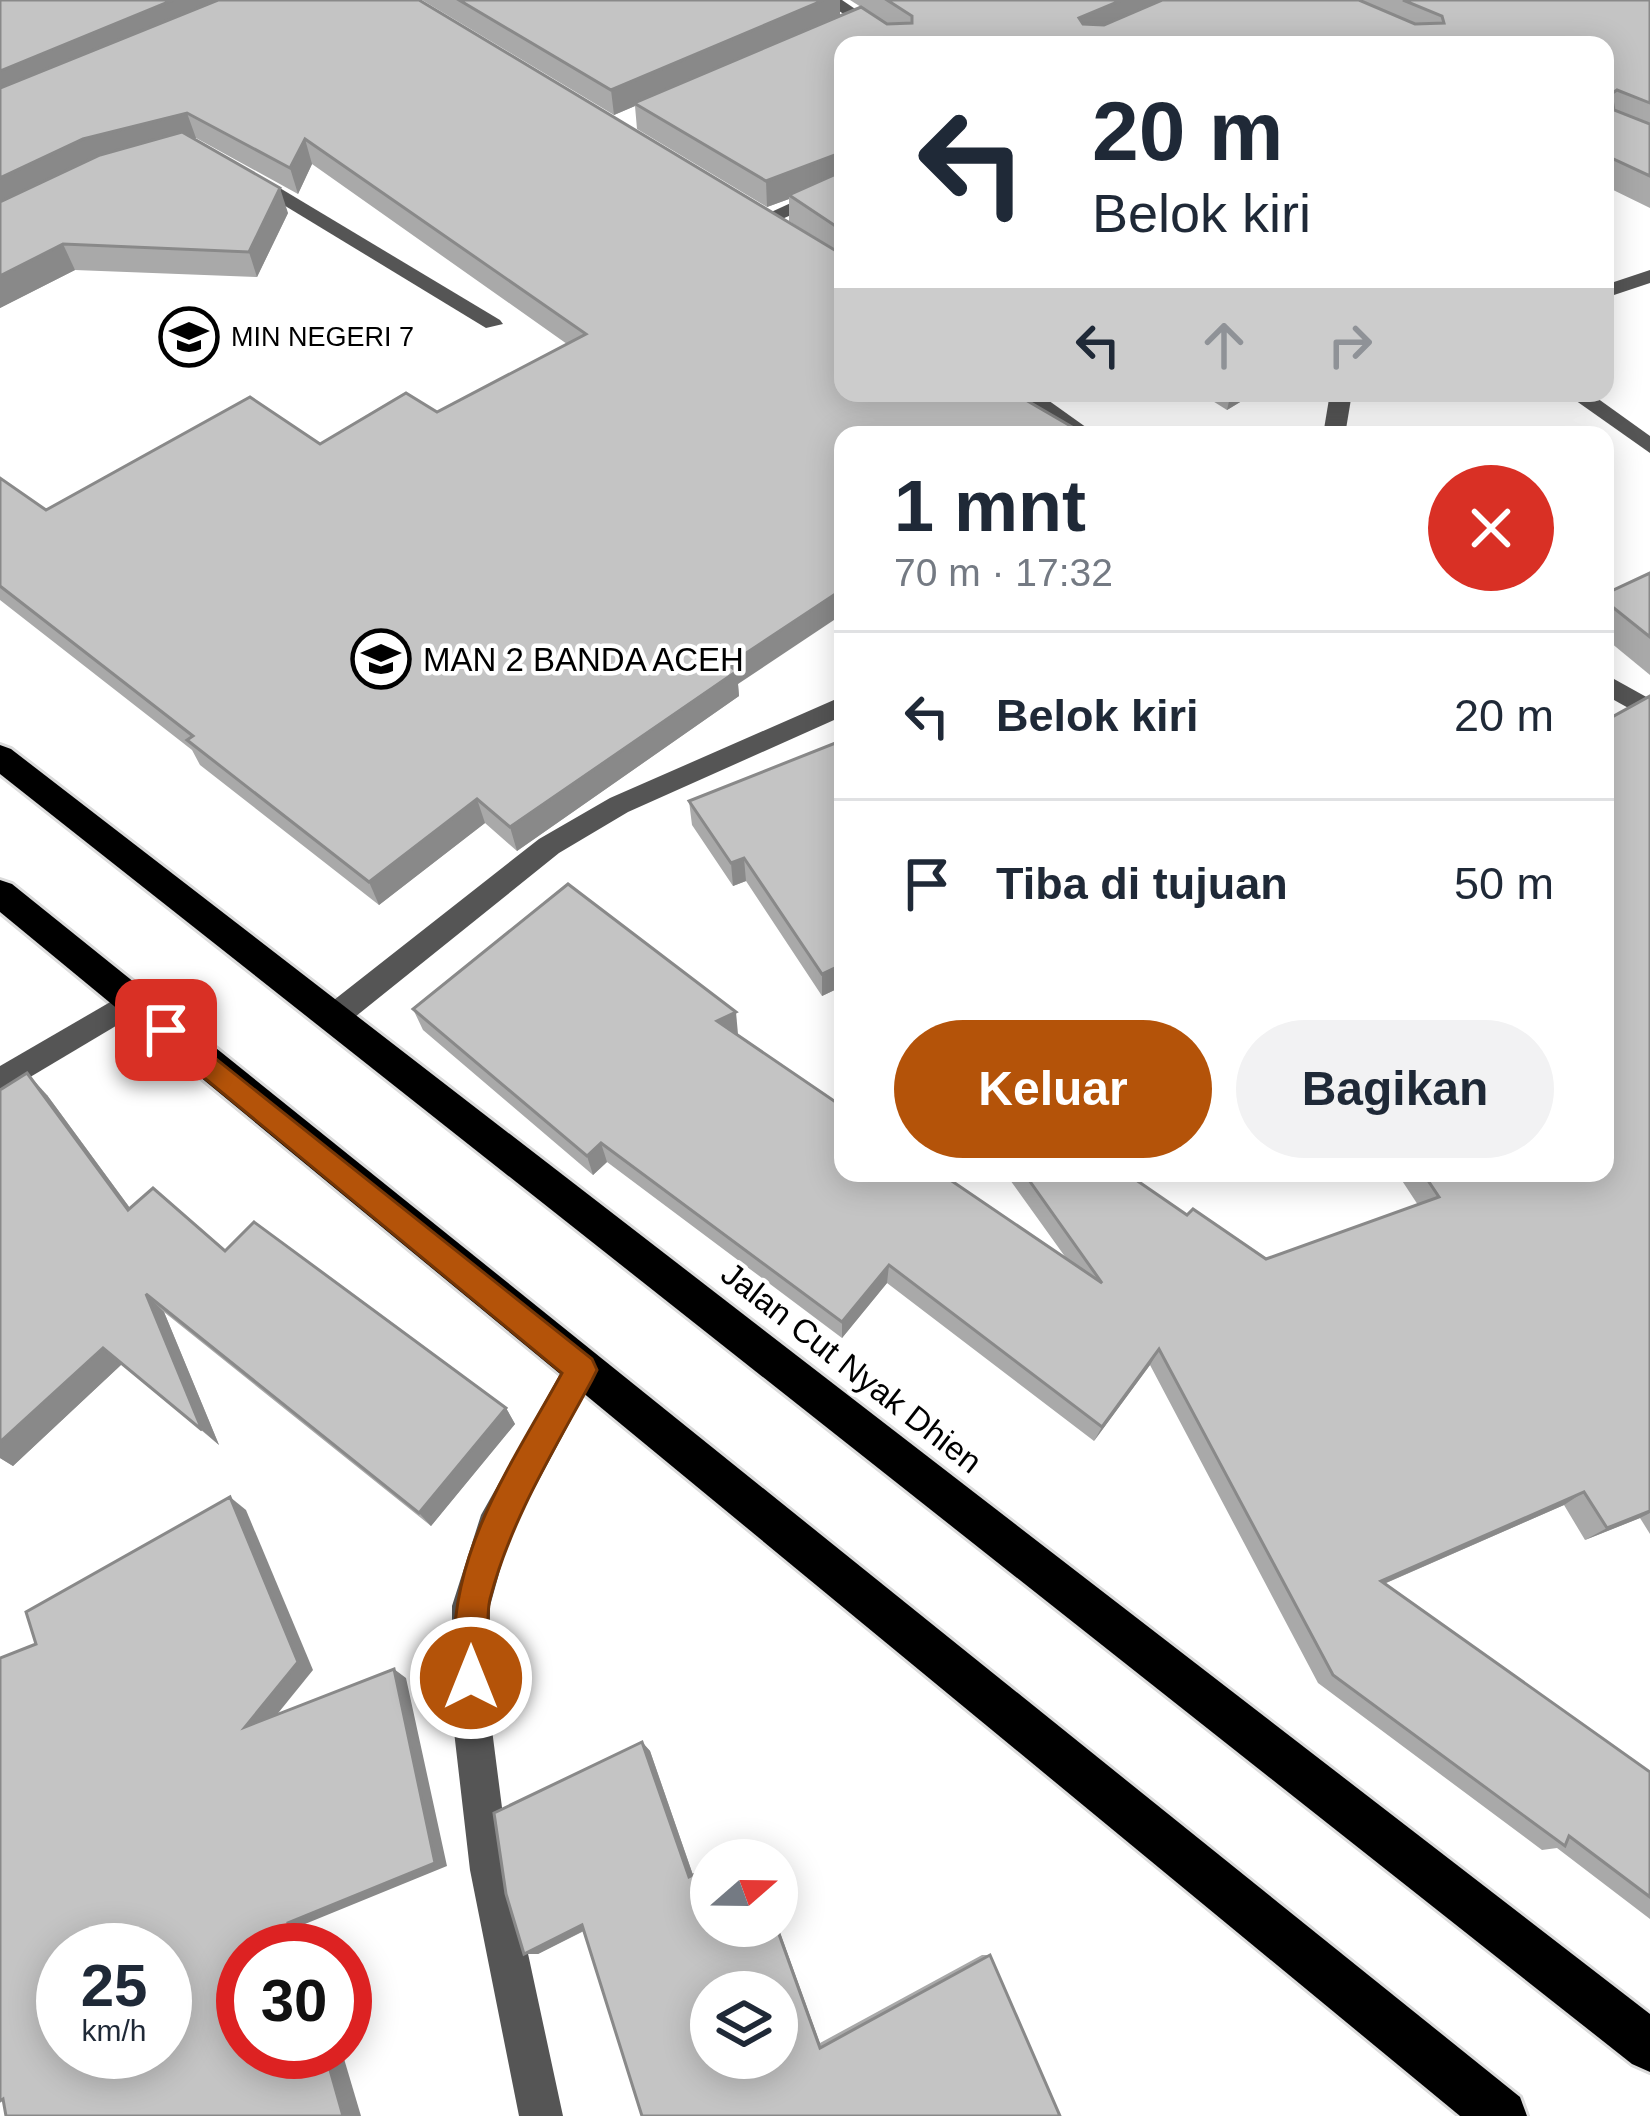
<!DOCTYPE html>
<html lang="id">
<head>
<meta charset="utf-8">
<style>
  :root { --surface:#fff; --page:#f2f2f3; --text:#1f2937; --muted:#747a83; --line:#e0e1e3; --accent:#b45309 }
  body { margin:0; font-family:Arial,sans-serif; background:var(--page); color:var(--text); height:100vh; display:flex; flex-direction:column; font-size:45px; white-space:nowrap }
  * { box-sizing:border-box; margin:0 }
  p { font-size:39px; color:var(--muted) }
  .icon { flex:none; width:66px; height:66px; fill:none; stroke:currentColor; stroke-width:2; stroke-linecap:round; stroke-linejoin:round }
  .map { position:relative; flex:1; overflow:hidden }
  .panel { position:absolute; left:834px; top:426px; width:780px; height:756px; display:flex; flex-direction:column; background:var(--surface); border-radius:24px; box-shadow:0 6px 30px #0003 }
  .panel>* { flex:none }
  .hud { position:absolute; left:834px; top:36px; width:780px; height:366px; border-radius:24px; box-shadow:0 6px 30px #0003; background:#fff; color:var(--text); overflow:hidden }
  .needle { width:78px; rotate:70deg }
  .tools { position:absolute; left:690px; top:1839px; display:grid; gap:24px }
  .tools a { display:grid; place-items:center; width:108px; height:108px; border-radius:50%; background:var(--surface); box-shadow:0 6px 30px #0003; font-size:60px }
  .speed { position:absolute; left:36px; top:1923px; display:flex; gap:24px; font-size:60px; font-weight:700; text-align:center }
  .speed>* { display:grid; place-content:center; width:156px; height:156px; border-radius:50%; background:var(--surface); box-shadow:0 6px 30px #0003; line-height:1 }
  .speed small { font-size:30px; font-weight:400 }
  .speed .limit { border:18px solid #d22; background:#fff; color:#111 }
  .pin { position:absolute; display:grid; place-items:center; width:102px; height:102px; color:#fff; margin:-51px; border-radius:24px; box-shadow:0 6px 18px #0006 }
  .me { position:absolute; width:132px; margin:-66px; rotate:0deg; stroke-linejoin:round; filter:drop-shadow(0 0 9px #0008) }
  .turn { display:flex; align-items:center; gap:42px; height:252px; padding:0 60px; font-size:54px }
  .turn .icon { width:156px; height:156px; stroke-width:2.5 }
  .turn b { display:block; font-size:84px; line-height:102px }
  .lanes { display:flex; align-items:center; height:114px; padding:0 60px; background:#0003; justify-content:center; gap:60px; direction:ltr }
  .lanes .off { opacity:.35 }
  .round { display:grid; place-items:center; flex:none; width:126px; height:126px; border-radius:63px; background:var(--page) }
  .headline { display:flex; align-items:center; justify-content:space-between; height:204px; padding:0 60px }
  h1 { font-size:72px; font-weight:800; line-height:90px }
  .action { display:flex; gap:24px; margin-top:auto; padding:24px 60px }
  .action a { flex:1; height:138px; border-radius:72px; background:var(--accent); color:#fff; font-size:48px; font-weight:800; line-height:138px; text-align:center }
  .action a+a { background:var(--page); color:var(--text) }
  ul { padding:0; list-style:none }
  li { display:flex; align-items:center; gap:36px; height:168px; padding:0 60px; border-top:3px solid var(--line) }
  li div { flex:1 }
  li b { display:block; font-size:45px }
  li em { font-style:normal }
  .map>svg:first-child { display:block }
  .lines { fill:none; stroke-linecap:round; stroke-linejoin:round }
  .highway-casing { stroke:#dbdbdb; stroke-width:6 }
  .minor { fill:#555; fill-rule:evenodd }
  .highway { fill:#000; fill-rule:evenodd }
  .wall { fill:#a9a9a9 }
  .shaded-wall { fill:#898989 }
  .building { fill:#c4c4c4; stroke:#898989; stroke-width:3; fill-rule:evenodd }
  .route { fill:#b45309; stroke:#753606; stroke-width:3 }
  .labels { text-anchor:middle; stroke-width:9; stroke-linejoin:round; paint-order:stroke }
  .far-poi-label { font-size:27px; fill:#000; stroke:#fff; text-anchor:start }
  .poi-label { font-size:33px; fill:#000; stroke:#fff; text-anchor:start }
  .street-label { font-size:33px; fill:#000; stroke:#fff }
</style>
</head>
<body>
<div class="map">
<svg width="1650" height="2116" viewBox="0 0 1650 2116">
  <rect width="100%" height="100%" fill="#fff"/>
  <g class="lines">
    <g class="highway-casing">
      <g id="highway">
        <polygon points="0,745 11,749 1650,2014 1650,2072 1632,2064 0,774"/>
        <polygon points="0,880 12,884 1520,2097 1527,2116 1460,2116 0,912"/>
      </g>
    </g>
    <g class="minor">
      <polygon points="823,0 842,0 908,45 889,45"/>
      <polygon points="248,169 500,320 503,324 486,328 241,179 241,171"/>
      <polygon points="843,179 843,192 773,223 756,219"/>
      <polygon points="1650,270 1650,283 1605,298 1605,285"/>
      <polygon points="1013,393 1038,393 1097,435 1071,435"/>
      <polygon points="1330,393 1352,393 1345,435 1323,435"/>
      <polygon points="1565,393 1590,393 1650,436 1650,453"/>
      <polygon points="1605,674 1650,699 1650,720 1605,695"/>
      <polygon points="843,696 843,716 628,812 559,853 345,1025 325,1025 320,1016 325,1007 539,839 610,798"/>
      <polygon points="131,990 141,993 146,1002 141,1011 0,1095 0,1066"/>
      <polygon points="581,1354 593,1358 598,1370 510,1534 490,1606 490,1714 510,1870 563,2116 519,2116 470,1870 452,1714 452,1606 481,1515 569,1358"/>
    </g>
    <use href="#highway" class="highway"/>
  </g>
  <g class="wall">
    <polygon points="0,0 838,253 789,221 789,199 767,207 637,129 635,106 614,115 422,0 840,0 840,16 861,7 850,0 1650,0 1650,208 1605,186 1605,45 843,45 843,393 1074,428 1073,435 843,435 738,684 739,696 517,851 485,823 379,905 200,765 192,750 0,600 0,478 46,510 320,444 437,412 567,344 312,164 298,194 196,138 194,139 288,213 257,277 75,270 0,308"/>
    <polygon points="1200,393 1255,393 1227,410"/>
    <polygon points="1650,573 1650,675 1605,638 1605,594"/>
    <polygon points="1650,696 1650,1534 1640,1518 1585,1540 1564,1505 1384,1584 1650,1772 1650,1919 1557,1848 1542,1850 1318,1683 1150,1365 1094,1441 887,1283 842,1338 607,1162 593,1175 423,1030 413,1009 738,1034 737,1035 1066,1258 1005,1173 1126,1173 1187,1215 1266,1259 1418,1205 1397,1173 1605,1173"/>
    <polygon points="843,740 843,986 822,996 746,881 733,886 692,825 689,801"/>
    <polygon points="0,1090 47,1095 130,1208 225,1251 506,1408 515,1424 431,1526 164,1312 219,1445 122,1364 13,1466 0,1458"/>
    <polygon points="642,1742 650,1751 693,1875 820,2043 982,1955 990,1955 1060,2116 642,2116 584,1931 538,1954 524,1954"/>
  </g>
  <g class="shaded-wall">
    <polygon points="173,0 239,0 0,101 0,71"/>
    <polygon points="824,0 840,0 840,18 634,103 635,106 614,115 611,90"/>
    <polygon points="1122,0 1177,0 1076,43 1079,18"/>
    <polygon points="187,113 196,138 93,164 0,210 0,178 83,139"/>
    <polygon points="305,139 312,164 298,194 290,168"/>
    <polygon points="843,152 843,178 789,195 789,199 767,207 766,181"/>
    <polygon points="280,188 288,213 257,277 249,252"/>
    <polygon points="63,244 75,270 0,308 0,276"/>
    <polygon points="1231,393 1255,393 1227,410"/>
    <polygon points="843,589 843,614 738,684 739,696 517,851 510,827 728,665"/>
    <polygon points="477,799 485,823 379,905 369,882"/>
    <polygon points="744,858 746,881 733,886 731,863"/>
    <polygon points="843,964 843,986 822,996 822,974"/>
    <polygon points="736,1012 738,1034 719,1042 717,1021"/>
    <polygon points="27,1073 47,1095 146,1230 128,1210"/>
    <polygon points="601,1143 607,1162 593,1175 587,1156"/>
    <polygon points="889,1265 887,1283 842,1338 842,1322"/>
    <polygon points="146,1294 164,1312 219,1445 202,1430"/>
    <polygon points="103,1348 122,1364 13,1466 0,1458 0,1442"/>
    <polygon points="1159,1349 1150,1365 1094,1441 1102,1427"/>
    <polygon points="506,1408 515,1424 431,1526 419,1513"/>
    <polygon points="1584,1492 1564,1505 1365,1592 1381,1581"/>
    <polygon points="230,1497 246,1510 313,1670 262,1733 245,1727"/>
    <polygon points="1650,1511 1650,1513 1640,1518 1585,1540 1607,1528"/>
    <polygon points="394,1669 406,1678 447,1866 305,1924 312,1950 296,1950 288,1923"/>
    <polygon points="642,1742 650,1751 695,1881 689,1877"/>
    <polygon points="777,1924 820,2043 820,2048 776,1926"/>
    <polygon points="582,1925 593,1926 538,1954 524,1954"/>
    <polygon points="325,2052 342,2052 361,2116 343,2116"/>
  </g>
  <g class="building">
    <polygon points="0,0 173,0 0,71"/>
    <polygon points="218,0 419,0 843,255 843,287 838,290 843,293 843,393 1014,393 1074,428 1064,435 843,435 843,589 728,665 737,671 510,827 477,799 369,882 187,740 193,736 0,586 0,478 46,510 250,397 320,444 406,393 437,412 586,334 305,139 290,168 187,113 83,139 0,178 0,88"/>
    <polygon points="459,0 824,0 611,90"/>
    <polygon points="887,0 1122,0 1079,18 1083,24 1104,25 1162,0 1359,0 1415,24 1444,23 1442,16 1403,0 1650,0 1650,103 1617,90 1611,94 1614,110 1650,124 1650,176 1605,155 1605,45 843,45 843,152 766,181 634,103 861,7 887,24 912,23 912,16"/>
    <polygon points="182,132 280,188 249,252 63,244 0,276 0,202 100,155"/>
    <polygon points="843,171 843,231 789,195"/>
    <polygon points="1650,573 1650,637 1605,601 1605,594"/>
    <polygon points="1650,696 1650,1511 1607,1528 1584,1492 1381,1581 1650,1772 1650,1897 1569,1836 1565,1846 1333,1675 1159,1349 1102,1427 889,1265 842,1322 601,1143 587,1156 413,1009 568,884 736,1012 717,1021 843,1107 843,1173 940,1173 1102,1283 1024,1173 1126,1173 1187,1215 1193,1209 1266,1259 1439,1197 1423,1173 1605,1173 1605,721"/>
    <polygon points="843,740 843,964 822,974 744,858 731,863 689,801"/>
    <polygon points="27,1073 128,1210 153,1188 225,1251 254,1222 506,1408 419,1513 146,1294 202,1430 103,1348 0,1442 0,1090"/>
    <path d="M 230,1497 L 298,1662 L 245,1727 L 394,1669 L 435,1863 L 288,1923 L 296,1950 L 243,1950 L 243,2052 L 325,2052 L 343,2116 L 6,2116 L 3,2099 L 0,2101 L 0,1658 L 36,1644 L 26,1612 ZM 63,1950 L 165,1950 L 165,2052 L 63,2052 Z"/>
    <path d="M 642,1742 L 689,1877 L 711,1866 L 711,1926 L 776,1926 L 820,2048 L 990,1955 L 1060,2116 L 642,2116 L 582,1925 L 524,1954 L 506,1894 L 494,1813 ZM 711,1992 L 777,1992 L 777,2058 L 711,2058 Z"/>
    <polygon points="747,1847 752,1860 723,1860"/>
  </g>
  <path class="route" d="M 166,1019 L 592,1359 L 597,1370 L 592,1380 C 553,1452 511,1519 490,1599 C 483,1629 496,1662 484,1691 L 471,1696 L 459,1691 C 453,1676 454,1661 454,1645 C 455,1543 514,1460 562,1373 L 156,1038 L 152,1030 Z"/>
  <defs>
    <g id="school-ring" transform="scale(3)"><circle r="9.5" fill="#fff" stroke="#000" stroke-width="1.5"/><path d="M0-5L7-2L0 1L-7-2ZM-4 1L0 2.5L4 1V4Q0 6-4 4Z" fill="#000"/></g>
  </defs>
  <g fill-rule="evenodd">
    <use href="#school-ring" x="189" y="337"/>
    <use href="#school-ring" x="381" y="659"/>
  </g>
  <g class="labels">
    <g class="far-poi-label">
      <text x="231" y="346">MIN NEGERI 7</text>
    </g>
    <g class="poi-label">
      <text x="423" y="671">MAN 2 BANDA ACEH</text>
    </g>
    <g class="street-label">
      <text transform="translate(852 1367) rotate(38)" y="12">Jalan Cut Nyak Dhien</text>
    </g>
  </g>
</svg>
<div class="tools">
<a><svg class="needle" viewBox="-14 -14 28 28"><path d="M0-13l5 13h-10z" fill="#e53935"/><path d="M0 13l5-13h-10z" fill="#747a83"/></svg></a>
<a><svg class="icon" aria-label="layers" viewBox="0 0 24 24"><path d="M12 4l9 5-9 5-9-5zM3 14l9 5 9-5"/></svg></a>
</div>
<div class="speed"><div>25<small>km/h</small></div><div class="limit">30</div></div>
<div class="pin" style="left:166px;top:1030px;background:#d93025"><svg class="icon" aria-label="arrive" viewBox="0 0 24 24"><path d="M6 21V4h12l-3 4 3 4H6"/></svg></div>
<svg class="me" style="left:471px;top:1678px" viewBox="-20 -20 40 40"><circle r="17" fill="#b45309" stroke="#fff" stroke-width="3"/><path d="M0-11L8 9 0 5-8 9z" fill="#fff"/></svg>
<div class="hud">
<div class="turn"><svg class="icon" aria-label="left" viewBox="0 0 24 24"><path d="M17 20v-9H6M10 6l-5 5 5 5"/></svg><div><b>20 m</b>Belok kiri</div></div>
<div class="lanes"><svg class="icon" aria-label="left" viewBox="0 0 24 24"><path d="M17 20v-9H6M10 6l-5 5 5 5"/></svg><svg class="icon off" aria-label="ahead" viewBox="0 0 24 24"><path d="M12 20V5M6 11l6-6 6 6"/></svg><svg class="icon off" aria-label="right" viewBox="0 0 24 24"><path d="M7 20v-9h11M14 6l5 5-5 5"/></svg></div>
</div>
<section class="panel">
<div class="headline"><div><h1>1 mnt</h1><p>70 m · 17:32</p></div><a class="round" style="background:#d93025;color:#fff"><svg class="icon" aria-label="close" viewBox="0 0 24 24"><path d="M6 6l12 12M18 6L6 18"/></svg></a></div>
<ul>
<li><svg class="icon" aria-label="left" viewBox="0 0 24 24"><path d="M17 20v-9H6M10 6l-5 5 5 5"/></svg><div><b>Belok kiri</b></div><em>20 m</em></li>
<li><svg class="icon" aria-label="arrive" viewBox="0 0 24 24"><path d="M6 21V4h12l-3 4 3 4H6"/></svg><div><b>Tiba di tujuan</b></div><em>50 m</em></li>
</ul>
<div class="action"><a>Keluar</a><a>Bagikan</a></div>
</section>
</div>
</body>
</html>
